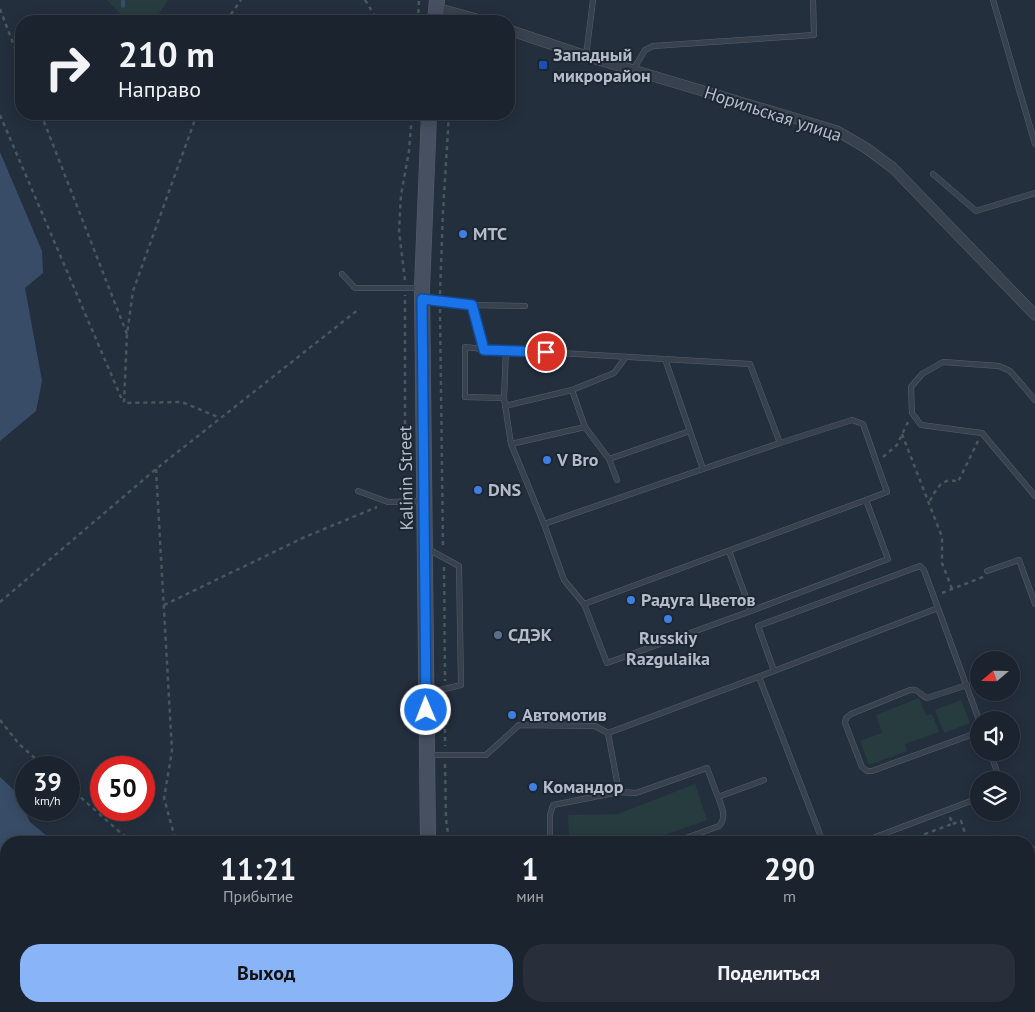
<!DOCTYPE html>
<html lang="ru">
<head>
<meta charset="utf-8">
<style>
  :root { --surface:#1b232e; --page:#282f3a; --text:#f1f3f6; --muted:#a0a4aa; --line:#39404a; --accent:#8ab4f8 }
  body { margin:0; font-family:"PT Sans",sans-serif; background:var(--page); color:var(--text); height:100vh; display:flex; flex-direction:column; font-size:19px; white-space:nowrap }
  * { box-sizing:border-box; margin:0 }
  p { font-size:16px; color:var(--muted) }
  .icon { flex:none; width:28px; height:28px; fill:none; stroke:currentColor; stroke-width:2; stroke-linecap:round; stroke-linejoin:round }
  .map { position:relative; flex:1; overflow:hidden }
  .sheet { position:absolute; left:0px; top:836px; width:1035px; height:176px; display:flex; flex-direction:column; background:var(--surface); border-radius:20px 20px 0 0; box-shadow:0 2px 12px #0003,0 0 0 1px var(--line) }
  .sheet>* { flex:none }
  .hud { position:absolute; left:15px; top:15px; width:500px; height:105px; border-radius:20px; box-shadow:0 2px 12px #0003,0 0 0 1px var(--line); background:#1b232e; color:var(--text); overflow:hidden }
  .needle { width:32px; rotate:250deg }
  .buttons { position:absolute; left:970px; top:651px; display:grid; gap:10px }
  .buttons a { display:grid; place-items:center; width:50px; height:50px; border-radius:50%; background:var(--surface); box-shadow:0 2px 12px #0003,0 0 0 1px var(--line); font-size:25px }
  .speed { position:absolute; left:15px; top:756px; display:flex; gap:10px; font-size:25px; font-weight:700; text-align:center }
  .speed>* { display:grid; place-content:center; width:65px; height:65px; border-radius:50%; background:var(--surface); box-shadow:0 2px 12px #0003,0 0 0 1px var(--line); line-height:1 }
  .speed small { font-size:12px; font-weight:400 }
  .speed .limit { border:8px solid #d22; background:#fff; color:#111 }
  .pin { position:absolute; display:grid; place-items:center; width:42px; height:42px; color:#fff; margin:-21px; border:2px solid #fff; border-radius:50%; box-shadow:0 1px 5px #0007 }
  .me { position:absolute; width:55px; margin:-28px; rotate:359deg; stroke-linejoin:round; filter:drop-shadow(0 0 4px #0008) }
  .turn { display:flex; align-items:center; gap:18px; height:105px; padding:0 20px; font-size:22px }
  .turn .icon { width:65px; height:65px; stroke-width:2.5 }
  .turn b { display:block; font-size:35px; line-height:42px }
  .eta { display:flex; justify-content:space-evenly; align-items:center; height:85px; text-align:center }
  .eta b { font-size:30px; font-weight:800; line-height:35px }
  .primary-button { display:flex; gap:10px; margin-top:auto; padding:10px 20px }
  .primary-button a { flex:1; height:58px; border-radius:20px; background:var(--accent); color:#111; font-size:20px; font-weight:800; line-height:58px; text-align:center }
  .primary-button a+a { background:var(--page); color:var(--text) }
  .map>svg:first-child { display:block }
  .green { fill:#263c3f }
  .water { fill:#394c67 }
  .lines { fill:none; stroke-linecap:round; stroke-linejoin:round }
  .stream { stroke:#394c67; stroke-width:4 }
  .service-casing { stroke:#565f6c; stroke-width:6 }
  .minor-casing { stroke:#565f6c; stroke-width:11 }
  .secondary-casing { stroke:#565f6c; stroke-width:16 }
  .path { stroke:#44595c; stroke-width:2.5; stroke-dasharray:4 4; stroke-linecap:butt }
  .service { stroke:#38414e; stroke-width:5 }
  .minor { stroke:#38414e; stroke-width:10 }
  .secondary { stroke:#465061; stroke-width:15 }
  .route-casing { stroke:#114b97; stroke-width:12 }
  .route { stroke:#1a73e8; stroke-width:9 }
  .transit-dot { fill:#1a4fb4; stroke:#1d2633; stroke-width:2 }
  .shop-dot { fill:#3f7fe0; stroke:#1d2633; stroke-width:2 }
  .service-dot { fill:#5c6f8a; stroke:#1d2633; stroke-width:2 }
  .labels { text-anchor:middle; stroke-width:4; stroke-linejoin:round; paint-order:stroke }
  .poi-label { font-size:18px; font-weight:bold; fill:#b4bcc9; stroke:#1d2633; text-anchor:start }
  .street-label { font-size:18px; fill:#b4bcc9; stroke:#1d2633 }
</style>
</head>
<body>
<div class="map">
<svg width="1035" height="1012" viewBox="0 0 1035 1012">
  <rect width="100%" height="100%" fill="#242f3e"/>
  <g class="green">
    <polygon points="107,0 168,0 155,19 124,18"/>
    <polygon points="919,698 926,716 932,714 939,732 905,744 907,751 869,765 860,741 882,733 876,715"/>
    <polygon points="961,700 970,723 944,733 935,710"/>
    <polygon points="695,784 707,820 645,842 569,842 568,815 618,814"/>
  </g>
  <g class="water">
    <polygon points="0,152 42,251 43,273 25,288 42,381 36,411 0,441"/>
    <polygon points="0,777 16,792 30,822 54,842 6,842 6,1006 217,1006 222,1012 0,1012"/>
  </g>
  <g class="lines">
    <polyline class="stream" points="123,6 123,0"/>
    <g class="service-casing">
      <g id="service">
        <polyline points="993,0 1035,144"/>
        <polyline points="586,56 593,0"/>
        <polyline points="633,70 645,50 653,46 814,35 813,0"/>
        <polyline points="933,174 976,211 1035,193"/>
        <polyline points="342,274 355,288 421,288"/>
        <polyline points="425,299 472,305 525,306"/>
        <polyline points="472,305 483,349 506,350 504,398 511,444 544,524 703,469 665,359"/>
        <polyline points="483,349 465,347 465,397 504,398"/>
        <polyline points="506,350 750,364 780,443 852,420 863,424 887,492 866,500"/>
        <polyline points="1035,400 1010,371 999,366 943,362 922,374 911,387 912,413 921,425 982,433 1035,496"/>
        <polyline points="505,406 572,390"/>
        <polyline points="585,427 609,459 617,480"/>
        <polyline points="511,444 585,427 572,390 614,373 626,357"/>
        <polyline points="609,459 690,431"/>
        <polyline points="703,469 780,443"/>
        <polyline points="358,491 388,502 423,501"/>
        <polygon points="866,500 888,559 751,611 607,663 584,604"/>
        <polyline points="544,524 564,580 584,604"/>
        <polyline points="428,549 459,566 461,685 428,693"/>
        <polyline points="729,551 751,611"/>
        <polyline points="987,571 1019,560 1035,604"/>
        <polyline points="938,608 924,570 920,566 758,626 774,671 938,608 979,720"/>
        <polyline points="762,676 759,677 823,842"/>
        <path d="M 967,685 L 927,698 C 920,695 918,688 910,690 L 851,714 L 846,718 L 845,723 L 862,767 L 867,771 L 872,771 L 979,732"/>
        <polyline points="990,752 1000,780"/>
        <polyline points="429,755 486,755 519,725 595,726 608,733 774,671"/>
        <polyline points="619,792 636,793 707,768 718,797"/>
        <polyline points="550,842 550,815 553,805 619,792 608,733"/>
        <path d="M 675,842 L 719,826 C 727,818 722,807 718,797 L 764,780"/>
        <polyline points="862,842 979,798"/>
        <polyline points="1029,849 1035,849"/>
        <polyline points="1029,943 1035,940"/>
        <polyline points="595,1006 597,1012"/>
        <polyline points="572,1012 586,1006"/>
        <polyline points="839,1012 855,1006"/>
        <polyline points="988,1012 997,1006"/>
      </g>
    </g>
    <g class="minor-casing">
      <g id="minor">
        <polyline points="436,8 484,21"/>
        <polyline points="509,30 586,56 837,131 866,148 893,168 1035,315"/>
      </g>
    </g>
    <g class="secondary-casing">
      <g id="secondary">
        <polyline points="435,21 437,0"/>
        <polyline points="428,842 422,288 429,114"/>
        <polyline points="429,1012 429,1006"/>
      </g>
    </g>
    <g class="path">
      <polyline points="365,0 378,21"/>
      <polyline points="0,9 21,64"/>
      <polyline points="226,21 241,0"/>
      <polyline points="418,21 419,0"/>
      <polyline points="41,114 127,334"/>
      <polyline points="197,114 133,291 127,334 124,403 182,402 220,418"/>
      <polyline points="0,115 123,402"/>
      <polyline points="405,280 399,231 401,195 409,151 412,114"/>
      <polyline points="440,294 443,211 449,114"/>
      <polyline points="440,309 443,549"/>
      <polyline points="902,434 942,537 942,563 952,589"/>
      <polyline points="883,457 897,445 908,422"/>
      <polyline points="405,464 405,295"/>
      <polyline points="156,469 172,751 164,798 176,842"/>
      <path d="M 930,501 C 936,489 943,476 958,482 L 978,441"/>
      <polyline points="444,567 445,681"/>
      <polyline points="942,593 983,577"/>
      <polyline points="0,602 156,469 359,309"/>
      <polyline points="164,605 305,537 377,507"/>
      <polyline points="445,697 445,746"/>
      <polyline points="0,720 19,744 46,768"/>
      <polyline points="445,764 446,819 449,842"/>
      <polyline points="69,787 131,842"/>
      <polyline points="950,817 952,824 961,821 968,842"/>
      <polyline points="928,842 925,834 952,824"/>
      <polyline points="312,1006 317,1012"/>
      <polyline points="407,1012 407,1006"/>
    </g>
    <use href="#service" class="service"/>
    <use href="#minor" class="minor"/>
    <use href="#secondary" class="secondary"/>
  </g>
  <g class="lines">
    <g class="route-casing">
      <polyline id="route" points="426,710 422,299 472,305 484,350 546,352"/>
    </g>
    <use href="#route" class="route"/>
  </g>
  <rect class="transit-dot" x="538" y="60" width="10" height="10" rx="2.5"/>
  <g class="shop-dot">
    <circle cx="463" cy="234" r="5"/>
    <circle cx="547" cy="460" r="5"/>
    <circle cx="478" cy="490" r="5"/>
    <circle cx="631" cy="600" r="5"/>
    <circle cx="668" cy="619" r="5"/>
    <circle cx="512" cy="715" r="5"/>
    <circle cx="533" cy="787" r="5"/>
  </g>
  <circle class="service-dot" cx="498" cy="635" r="5"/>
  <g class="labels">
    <g class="poi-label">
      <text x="553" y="61">Западный<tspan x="553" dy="21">микрорайон</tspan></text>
      <text x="473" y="240">МТС</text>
      <text x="557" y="466">V Bro</text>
      <text x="488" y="496">DNS</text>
      <text x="641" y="606">Радуга Цветов</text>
      <text x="508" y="641">СДЭК</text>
      <text x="668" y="644" text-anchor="middle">Russkiy<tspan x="668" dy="21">Razgulaika</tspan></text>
      <text x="522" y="721">Автомотив</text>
      <text x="543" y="793">Командор</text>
    </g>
    <g class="street-label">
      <text transform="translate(773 114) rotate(18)" y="6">Норильская улица</text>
      <text transform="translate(406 478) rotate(-91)" y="6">Kalinin Street</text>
    </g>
  </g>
</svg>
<div class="buttons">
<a><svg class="needle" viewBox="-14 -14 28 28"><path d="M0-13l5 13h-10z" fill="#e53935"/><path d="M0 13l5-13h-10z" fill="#a0a4aa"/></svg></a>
<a><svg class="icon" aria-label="sound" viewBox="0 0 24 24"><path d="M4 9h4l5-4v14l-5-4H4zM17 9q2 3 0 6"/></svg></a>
<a><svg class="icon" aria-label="layers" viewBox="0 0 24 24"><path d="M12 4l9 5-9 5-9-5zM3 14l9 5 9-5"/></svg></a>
</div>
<div class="speed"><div>39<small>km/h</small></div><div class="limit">50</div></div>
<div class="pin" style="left:546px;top:352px;background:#d93025"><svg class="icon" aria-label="arrive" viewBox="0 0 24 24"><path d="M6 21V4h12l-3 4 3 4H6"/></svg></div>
<svg class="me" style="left:426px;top:710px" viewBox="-20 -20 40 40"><circle r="17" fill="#1a73e8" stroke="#fff" stroke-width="3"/><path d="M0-11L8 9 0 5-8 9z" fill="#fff"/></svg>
<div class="hud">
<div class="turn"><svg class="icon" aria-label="right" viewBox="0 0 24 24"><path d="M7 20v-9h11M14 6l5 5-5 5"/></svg><div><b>210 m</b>Направо</div></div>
</div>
<section class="sheet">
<div class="eta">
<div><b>11:21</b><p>Прибытие</p></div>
<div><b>1</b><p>мин</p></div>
<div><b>290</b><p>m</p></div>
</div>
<div class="primary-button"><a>Выход</a><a>Поделиться</a></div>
</section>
</div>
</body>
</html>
